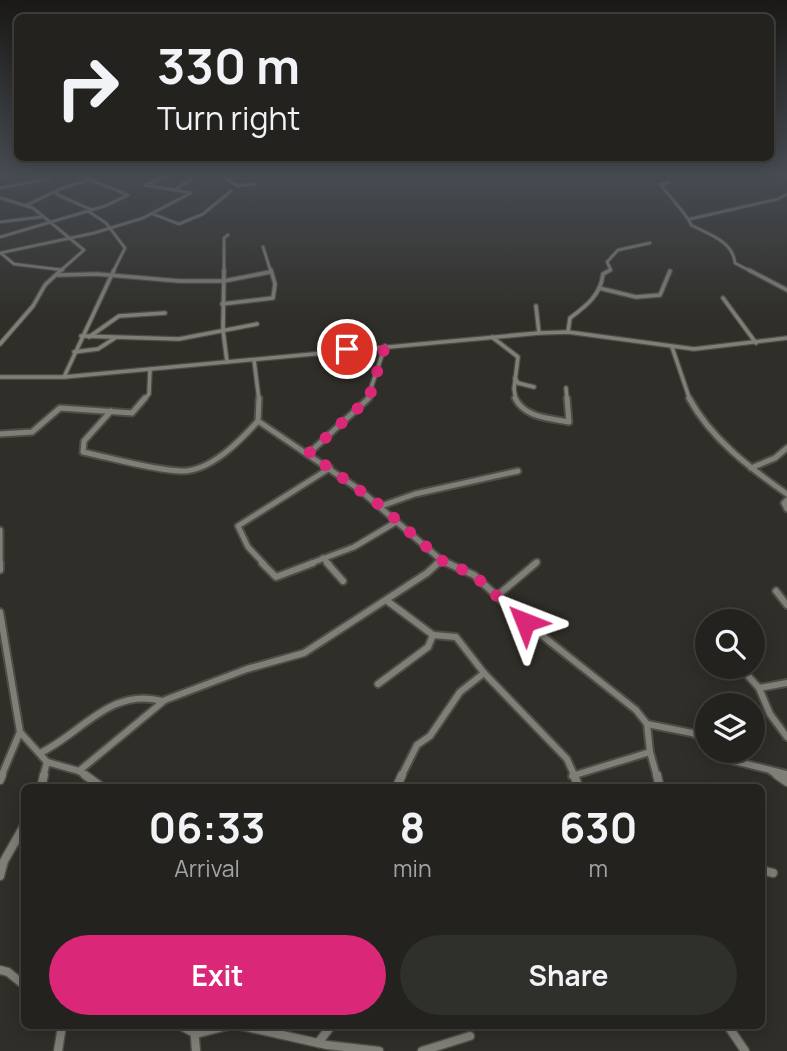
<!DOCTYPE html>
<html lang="en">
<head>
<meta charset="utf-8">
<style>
  :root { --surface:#23221e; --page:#2f2f2b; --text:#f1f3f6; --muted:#a3a4a4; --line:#403f3c; --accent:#db2777 }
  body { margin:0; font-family:Manrope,sans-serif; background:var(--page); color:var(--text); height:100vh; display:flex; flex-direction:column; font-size:26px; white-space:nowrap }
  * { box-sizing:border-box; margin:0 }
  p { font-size:23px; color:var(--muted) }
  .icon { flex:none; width:38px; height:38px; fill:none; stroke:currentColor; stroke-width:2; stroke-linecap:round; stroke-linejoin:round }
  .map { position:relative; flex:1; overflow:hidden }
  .sheet { position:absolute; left:21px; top:784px; width:744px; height:245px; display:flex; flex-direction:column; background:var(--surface); border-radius:10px; box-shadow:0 4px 18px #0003,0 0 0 2px var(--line) }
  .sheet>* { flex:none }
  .top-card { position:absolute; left:14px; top:14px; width:760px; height:147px; border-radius:10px; box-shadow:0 4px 18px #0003,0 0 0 2px var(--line); background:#23221e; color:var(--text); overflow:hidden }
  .controls { position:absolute; left:695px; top:609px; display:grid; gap:14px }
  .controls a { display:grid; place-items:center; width:70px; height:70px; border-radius:50%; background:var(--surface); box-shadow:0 4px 18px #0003,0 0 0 2px var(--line); font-size:35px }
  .pin { position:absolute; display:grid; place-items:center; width:60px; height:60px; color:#fff; margin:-30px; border:4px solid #fff; border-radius:50%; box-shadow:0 2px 7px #0007 }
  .me { position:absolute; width:77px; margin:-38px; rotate:315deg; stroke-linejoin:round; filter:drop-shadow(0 0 5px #0008) }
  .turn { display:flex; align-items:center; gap:24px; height:147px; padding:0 28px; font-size:32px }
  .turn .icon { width:91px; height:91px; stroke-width:2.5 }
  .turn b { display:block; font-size:49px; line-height:60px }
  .eta { display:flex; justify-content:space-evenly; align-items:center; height:119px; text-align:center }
  .eta b { font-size:42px; font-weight:700; line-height:49px }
  .primary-button { display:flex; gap:14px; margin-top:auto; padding:14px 28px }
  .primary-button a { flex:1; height:80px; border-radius:42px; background:var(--accent); color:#fff; font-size:28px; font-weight:700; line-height:80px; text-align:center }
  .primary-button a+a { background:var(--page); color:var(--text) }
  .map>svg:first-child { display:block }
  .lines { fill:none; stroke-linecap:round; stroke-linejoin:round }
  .street-far4-casing { stroke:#4d4c47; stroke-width:4.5 }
  .street-far3-casing { stroke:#4d4c47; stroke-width:6 }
  .street-far2-casing { stroke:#4d4c47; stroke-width:9 }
  .street-far1-casing { stroke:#4d4c47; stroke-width:10 }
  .street-casing { stroke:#4d4c47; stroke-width:11 }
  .street-far4 { stroke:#7f7e77; stroke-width:2.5 }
  .street-far3 { stroke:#7f7e77; stroke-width:3.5 }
  .street-far2 { stroke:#7f7e77; stroke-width:5 }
  .street-far1 { stroke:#7f7e77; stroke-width:6 }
  .street { stroke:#7f7e77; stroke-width:8 }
  .route { stroke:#db2777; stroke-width:12; stroke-dasharray:0 21.6 }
</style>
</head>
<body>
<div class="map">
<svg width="787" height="1051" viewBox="0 0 787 1051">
  <rect width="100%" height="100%" fill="#2f2e28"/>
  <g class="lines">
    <g class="street-far4-casing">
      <g id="street-far4">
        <polyline points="217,172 237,186 255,184"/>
        <polyline points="0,173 9,172"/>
        <path d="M 669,182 L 661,185 C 667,194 690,218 691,225 C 708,234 733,241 735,263 L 752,272"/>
        <polyline points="0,188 48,179 50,172"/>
        <polyline points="175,190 200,172"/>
        <polyline points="57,192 56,194 92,210"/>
        <polyline points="1,198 33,208 84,250 59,272"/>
        <polyline points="27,205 62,188 89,180"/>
        <polyline points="88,211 106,223 125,248 113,272"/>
        <polyline points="153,214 179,224 203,214 231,191"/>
        <polyline points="690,219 778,199 787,194"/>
        <polyline points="0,222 41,217"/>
        <polyline points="0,237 105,206 128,195 86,178 83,172"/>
        <polyline points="263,247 271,272"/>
        <polyline points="0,253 94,233 143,218 191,193 145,185 176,172"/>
        <polyline points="2,254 14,264 63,270"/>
        <polyline points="224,272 224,238 228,235"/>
        <polyline points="607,272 611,270 607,262 618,250 650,243"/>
      </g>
    </g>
    <g class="street-far3-casing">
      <g id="street-far3">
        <polyline points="224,270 223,330 227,362"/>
        <polyline points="749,270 787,290"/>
        <polyline points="58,275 97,274 179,281 224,281 270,272"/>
        <polyline points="599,288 636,297 660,295 670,271"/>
        <polyline points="723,298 756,343"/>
        <polyline points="222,304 273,298 275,284 271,270"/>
        <polyline points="536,306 539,333"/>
        <path d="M 568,332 L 570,318 C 586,306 601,295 603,274 L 610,270"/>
        <polyline points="81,336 179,339 257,324"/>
        <polyline points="89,337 119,316 165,313"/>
        <polyline points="492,337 518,357 514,389 516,400"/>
        <polyline points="0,344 33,306 45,285 61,270"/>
        <polyline points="672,347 690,400"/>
        <polyline points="74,352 98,349 115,338"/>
        <polyline points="254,360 259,400"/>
        <polyline points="0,377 64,377 539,333 568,332 694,349 787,338"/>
        <polyline points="64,377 114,270"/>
        <polyline points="515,378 518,383 534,387"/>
        <polyline points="566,388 567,400"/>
        <polyline points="144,400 149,394 150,369"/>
        <polyline points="367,400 385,346"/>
      </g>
    </g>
    <g class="street-far2-casing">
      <g id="street-far2">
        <polyline points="259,398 258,421 360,490 441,560 436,564"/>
        <path d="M 515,398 C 525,418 549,418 569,422 L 567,398"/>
        <path d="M 689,398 C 711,439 750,468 787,494"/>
        <path d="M 111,411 L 84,441 L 83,452 C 112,458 152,470 181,471 C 210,472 240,441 258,421"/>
        <polyline points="0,434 32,432 60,408 132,413 145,398"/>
        <polyline points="309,453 369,398"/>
        <polyline points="751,468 775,458 787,448"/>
        <polyline points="787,500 784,503 787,509"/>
        <polyline points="381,506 415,494 518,471"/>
        <polyline points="0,530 0,564"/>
        <polyline points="323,558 329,564"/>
        <polyline points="441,560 451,564"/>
        <polyline points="264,564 248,547 238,526 330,468"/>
        <polyline points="309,564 354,547 396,522"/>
        <polyline points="534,564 537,562"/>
      </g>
    </g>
    <g class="street-far1-casing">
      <g id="street-far1">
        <polyline points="0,563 0,570"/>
        <polyline points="262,563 276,577 313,563"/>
        <polyline points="327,563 343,581"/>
        <polyline points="447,563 474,575 525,622 636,710 647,724 650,752 657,777"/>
        <polyline points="776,591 787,605"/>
        <polyline points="498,595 536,563"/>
        <polyline points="0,612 20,732 1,777"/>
        <polyline points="433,635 456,637 484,673 567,759 575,777"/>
        <polyline points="740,667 759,688"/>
        <polyline points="787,683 759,688 770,714 787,737"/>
        <polyline points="378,684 428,647 433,635 386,600"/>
        <polyline points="647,724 692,733 707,739"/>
        <polyline points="20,732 47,762 79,771 88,777"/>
        <polyline points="722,751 730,760 787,774"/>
        <path d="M 40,753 C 81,734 110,687 162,701"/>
        <polyline points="79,771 165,700 247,669 304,653 427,573 438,563"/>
        <polyline points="771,771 780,777"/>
        <polyline points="572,776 650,752"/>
        <polyline points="43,777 47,762"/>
        <polyline points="401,777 417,745 430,736 460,692 484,673"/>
      </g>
    </g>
    <g class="street-casing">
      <g id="street">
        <polyline points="85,775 103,788"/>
        <polyline points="574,775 579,788"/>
        <polyline points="657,775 660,788"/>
        <polyline points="777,775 787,782"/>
        <polyline points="0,780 2,775"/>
        <polyline points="41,788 44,775"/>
        <polyline points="396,788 402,775"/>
        <polyline points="761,870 773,873"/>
        <polyline points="0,876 4,861 24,826"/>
        <polyline points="0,970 8,972 24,985"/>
        <polyline points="181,1026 196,1034 227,1026"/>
        <polyline points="194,1026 196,1051"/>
        <polyline points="242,1026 327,1045 379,1051"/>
        <polyline points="728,1026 745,1051"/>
        <polyline points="318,1043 331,1026"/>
        <polyline points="58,1051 62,1026"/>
        <polyline points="422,1051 470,1036"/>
      </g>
    </g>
    <use href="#street-far4" class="street-far4"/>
    <use href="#street-far3" class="street-far3"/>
    <use href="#street-far2" class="street-far2"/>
    <use href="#street-far1" class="street-far1"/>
    <use href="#street" class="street"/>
  </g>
  <linearGradient id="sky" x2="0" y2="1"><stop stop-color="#1a1916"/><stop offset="0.54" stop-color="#474c53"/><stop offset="1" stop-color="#474c53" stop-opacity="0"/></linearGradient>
  <rect width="787" height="320" fill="url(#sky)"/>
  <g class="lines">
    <polyline class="route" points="347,349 385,346 369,398 309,453 381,506 441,560 474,575 525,622"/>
  </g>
</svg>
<div class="controls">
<a><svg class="icon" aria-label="search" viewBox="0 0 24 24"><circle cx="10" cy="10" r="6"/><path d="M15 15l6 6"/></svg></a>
<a><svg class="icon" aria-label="layers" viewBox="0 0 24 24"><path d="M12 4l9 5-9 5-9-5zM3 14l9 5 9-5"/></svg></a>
</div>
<div class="pin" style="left:347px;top:349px;background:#d93025"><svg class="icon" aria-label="arrive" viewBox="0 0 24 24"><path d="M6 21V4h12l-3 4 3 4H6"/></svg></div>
<svg class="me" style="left:525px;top:622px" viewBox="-20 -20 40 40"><path d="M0-17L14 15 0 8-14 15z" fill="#db2777" stroke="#fff" stroke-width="4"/></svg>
<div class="top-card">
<div class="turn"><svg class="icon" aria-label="right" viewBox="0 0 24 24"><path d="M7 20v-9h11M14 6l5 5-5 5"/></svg><div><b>330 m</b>Turn right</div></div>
</div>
<section class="sheet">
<div class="eta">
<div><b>06:33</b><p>Arrival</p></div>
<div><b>8</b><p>min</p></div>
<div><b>630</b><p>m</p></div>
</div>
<div class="primary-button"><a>Exit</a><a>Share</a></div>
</section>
</div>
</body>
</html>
